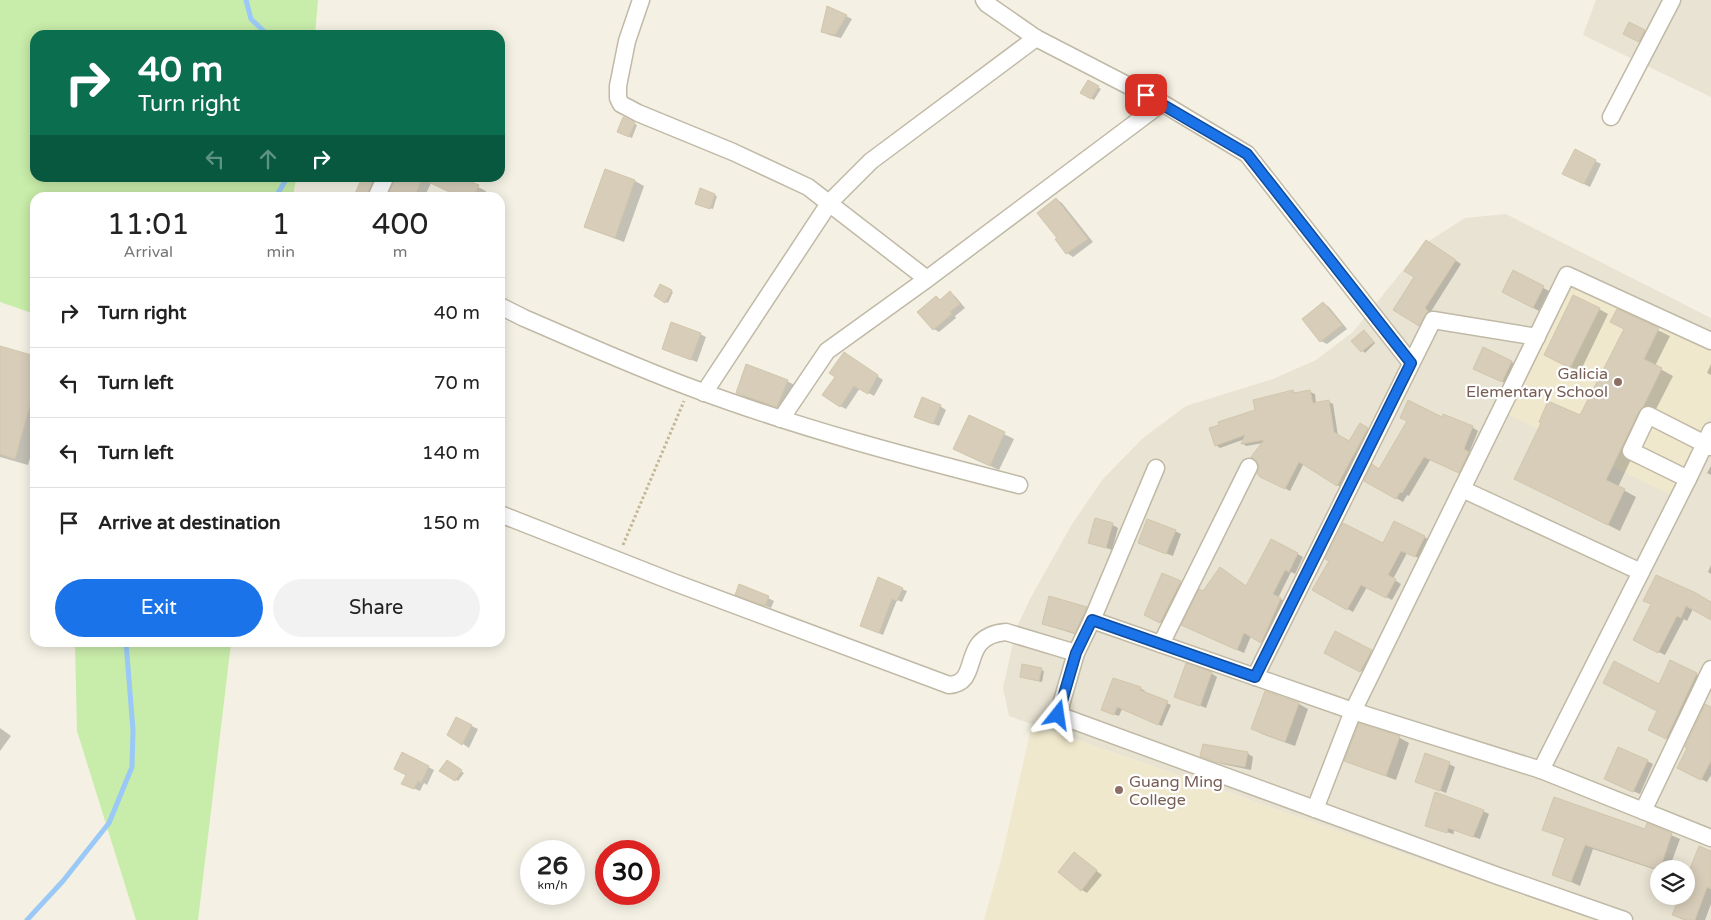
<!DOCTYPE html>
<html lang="en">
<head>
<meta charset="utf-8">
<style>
  :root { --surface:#fff; --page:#f2f2f2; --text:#222; --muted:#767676; --line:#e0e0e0; --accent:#1a73e8 }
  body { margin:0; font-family:"Varela Round",sans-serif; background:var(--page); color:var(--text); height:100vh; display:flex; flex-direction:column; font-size:19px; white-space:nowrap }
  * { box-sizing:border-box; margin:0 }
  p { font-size:16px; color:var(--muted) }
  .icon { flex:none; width:28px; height:28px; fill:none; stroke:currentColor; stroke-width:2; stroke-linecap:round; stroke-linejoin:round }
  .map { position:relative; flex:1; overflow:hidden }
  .drawer { position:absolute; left:30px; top:192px; width:475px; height:455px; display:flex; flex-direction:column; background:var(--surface); border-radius:15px; box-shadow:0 2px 12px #0003 }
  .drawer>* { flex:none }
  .hud { position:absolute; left:30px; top:30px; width:475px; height:152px; border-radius:15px; box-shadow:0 2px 12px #0003; background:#0b6e4f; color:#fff; overflow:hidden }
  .fabs { position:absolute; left:1650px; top:860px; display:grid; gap:10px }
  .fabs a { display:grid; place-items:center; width:45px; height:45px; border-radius:50%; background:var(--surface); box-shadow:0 2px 12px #0003; font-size:25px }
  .speed { position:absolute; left:520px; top:840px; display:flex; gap:10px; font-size:25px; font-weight:700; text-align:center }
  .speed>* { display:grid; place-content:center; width:65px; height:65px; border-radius:50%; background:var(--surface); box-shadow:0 2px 12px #0003; line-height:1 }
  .speed small { font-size:12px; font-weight:400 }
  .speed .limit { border:8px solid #d22; background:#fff; color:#111 }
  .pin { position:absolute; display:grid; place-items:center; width:42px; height:42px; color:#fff; margin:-21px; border-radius:10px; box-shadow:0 2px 8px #0006 }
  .me { position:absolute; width:55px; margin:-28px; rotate:15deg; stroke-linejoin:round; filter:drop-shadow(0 0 4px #0008) }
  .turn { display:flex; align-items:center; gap:18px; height:105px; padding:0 25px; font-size:22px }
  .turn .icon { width:65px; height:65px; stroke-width:2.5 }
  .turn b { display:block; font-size:35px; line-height:42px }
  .lanes { display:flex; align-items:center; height:48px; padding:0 25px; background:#0003; justify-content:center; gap:25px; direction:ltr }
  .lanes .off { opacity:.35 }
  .eta { display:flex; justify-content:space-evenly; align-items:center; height:85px; text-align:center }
  .eta b { font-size:30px; font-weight:600; line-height:35px }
  .primary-button { display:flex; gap:10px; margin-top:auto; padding:10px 25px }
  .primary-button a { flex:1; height:58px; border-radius:30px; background:var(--accent); color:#fff; font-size:20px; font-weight:600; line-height:58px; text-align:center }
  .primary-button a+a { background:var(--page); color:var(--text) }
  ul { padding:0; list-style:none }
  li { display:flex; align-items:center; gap:15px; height:70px; padding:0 25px; border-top:1px solid var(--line) }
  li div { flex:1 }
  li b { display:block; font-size:19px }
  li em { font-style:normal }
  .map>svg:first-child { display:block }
  .residential { fill:#e8e3d2; fill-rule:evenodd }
  .education { fill:#efe8cd }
  .green { fill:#c8eca9 }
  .shadow { fill:#0003 }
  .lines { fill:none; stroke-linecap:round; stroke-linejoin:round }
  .stream { stroke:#9bc9f7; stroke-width:5 }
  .building { fill:#d7cdb9; stroke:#d2c6ab }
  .minor-casing { stroke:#c0b9a6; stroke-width:19 }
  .path { stroke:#c3b796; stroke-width:3; stroke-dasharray:2.5 2.5; stroke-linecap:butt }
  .minor { stroke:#fff; stroke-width:16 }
  .route-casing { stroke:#114b97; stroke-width:12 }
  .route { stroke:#1a73e8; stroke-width:9 }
  .education-dot { fill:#8d6e63; stroke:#fff; stroke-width:2 }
  .labels { text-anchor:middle; stroke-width:4.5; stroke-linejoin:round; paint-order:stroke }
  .education-label { font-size:16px; fill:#785e54; stroke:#fff; text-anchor:end }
</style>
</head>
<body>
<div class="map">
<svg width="1711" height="920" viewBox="0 0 1711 920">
  <rect width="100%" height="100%" fill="#f4f1e4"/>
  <g class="residential">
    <polygon points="1596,0 1711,0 1711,97 1583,35"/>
    <path d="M 1506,214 L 1711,318 L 1711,920 L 1593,920 L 1009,716 L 1003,688 L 1016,629 L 1030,599 L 1072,524 L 1103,479 L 1143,438 L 1186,406 L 1273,379 L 1316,360 L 1353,332 L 1424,244 L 1465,218 ZM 1659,869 L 1686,869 L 1686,896 L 1659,896 Z"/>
  </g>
  <g class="education">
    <polygon points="1574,282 1711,350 1711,414 1671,495 1509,415"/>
    <polygon points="1032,724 1593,920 984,920 1002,856"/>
  </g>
  <g class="green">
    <polygon points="0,0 318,0 315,35 35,35 35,178 296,178 293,197 35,198 35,314 0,302"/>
    <polygon points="75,643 231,643 198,920 136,920 77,731"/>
  </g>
  <g class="shadow">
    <polygon points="828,7 852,19 841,38 829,35 823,32"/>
    <polygon points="1629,23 1647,32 1642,43 1624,34"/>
    <polygon points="1088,82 1101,89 1094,100 1082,93"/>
    <polygon points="624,118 637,125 632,138 621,133"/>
    <polygon points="1595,161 1601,164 1590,187 1570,177"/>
    <polygon points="606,170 635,181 644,186 624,242 595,231 586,226"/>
    <polygon points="364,178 382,178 373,198 354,198"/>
    <polygon points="402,178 460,178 486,191 483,198 457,198 458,195 431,183 424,198 388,198"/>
    <polygon points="701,190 717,196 713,209 699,205"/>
    <polygon points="1056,199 1062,203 1093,242 1073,257 1067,253 1057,240"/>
    <polygon points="1432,245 1461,264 1430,313 1433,315 1425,328 1395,309 1415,277"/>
    <polygon points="1514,272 1549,291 1539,311 1503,292"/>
    <polygon points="661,286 673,292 668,303 656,296"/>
    <polygon points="950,293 955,296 965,308 955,316 956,318 939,332 934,329 919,312 937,297 941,300"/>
    <polygon points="1323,303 1329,307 1347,329 1327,344 1321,341"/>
    <polygon points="1599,309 1608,314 1580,372 1555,359"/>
    <polygon points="1618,311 1670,336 1655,366 1673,376 1654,413 1651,417 1618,487 1636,497 1620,531 1528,485 1581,417 1625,329"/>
    <polygon points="1366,333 1375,343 1365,353 1353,341"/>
    <polygon points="700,334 706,337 697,362 663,349"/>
    <polygon points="0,347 35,358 35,440 28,465 0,457"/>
    <polygon points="1484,349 1518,365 1509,385 1481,371"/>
    <polygon points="850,357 883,380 874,396 860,388 846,409 840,406"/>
    <polygon points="1711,364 1711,375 1707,373"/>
    <polygon points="787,381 796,386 787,411 746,398 737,393"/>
    <polygon points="1293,391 1297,394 1310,392 1315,394 1316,403 1329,402 1333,404 1338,436 1350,443 1361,425 1372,431 1342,488 1304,463 1290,491 1258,473 1263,443 1246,446 1242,443 1245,439 1220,448 1216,445 1257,411"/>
    <polygon points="940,406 946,410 939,426 922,419"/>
    <polygon points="969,417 1014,439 999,470 964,454"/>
    <polygon points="1443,418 1472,427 1478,431 1469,453 1474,456 1465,475 1430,460 1409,496 1407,495 1403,502 1366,480"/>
    <polygon points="1711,466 1711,475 1707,473"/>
    <polygon points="1113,525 1118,528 1112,550 1089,542"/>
    <polygon points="1175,531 1181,534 1173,556 1139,543"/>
    <polygon points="1424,537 1430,540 1421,559 1407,553 1393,579 1401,584 1392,600 1367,587 1353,612 1314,590 1383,545"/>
    <polygon points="1272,540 1303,557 1295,574 1291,572 1278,598 1287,602 1267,645 1251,636 1244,653 1189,628 1204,593 1247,587"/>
    <polygon points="1711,565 1711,574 1708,572"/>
    <polygon points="1163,574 1186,586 1167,625 1151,618"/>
    <polygon points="902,589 907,591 902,602 897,600 883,635 862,626"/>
    <polygon points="743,597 768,598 774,601 771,608"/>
    <polygon points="1711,603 1711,619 1693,609 1687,621 1684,619 1665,655 1640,643 1652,604"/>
    <polygon points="1086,608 1092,612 1081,636 1049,626 1043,623"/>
    <polygon points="1335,632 1377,654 1367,674 1331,656"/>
    <polygon points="1041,670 1044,671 1042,682 1024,678"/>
    <polygon points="1211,673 1217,677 1206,708 1175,696"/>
    <polygon points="1696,674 1702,678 1673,741 1655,733 1660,685"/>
    <polygon points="1140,688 1145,691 1144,693 1171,705 1162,726 1122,709 1119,716 1107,712"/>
    <polygon points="1266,692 1299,704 1308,709 1295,746 1262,734 1253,728"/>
    <polygon points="1711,709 1711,775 1707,782 1684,770"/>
    <polygon points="457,719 478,729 469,748 449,734"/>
    <polygon points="1360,725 1400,738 1409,743 1396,780 1355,765 1346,760"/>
    <polygon points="0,728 11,736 0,751"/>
    <polygon points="1247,753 1253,757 1251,770 1222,764 1202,756"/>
    <polygon points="403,754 434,770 427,785 424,783 420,791 408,786"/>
    <polygon points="1647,761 1653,764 1640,794 1611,782"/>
    <polygon points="447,762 464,773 458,781 441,771"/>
    <polygon points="1449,764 1455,767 1446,793 1416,781"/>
    <polygon points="1483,811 1489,814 1480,839 1454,830 1453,836 1453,834 1426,825"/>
    <polygon points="1648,825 1680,839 1669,869 1659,869 1659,871 1593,849 1580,886 1553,874 1566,839 1544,829 1646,830"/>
    <polygon points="1711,852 1711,904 1705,920 1685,920 1681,919 1673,914 1680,896 1686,896"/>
    <polygon points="1074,854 1102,875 1087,893 1082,890"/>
  </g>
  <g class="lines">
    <g class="stream">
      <polyline points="246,0 251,19 268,35"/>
      <polyline points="275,198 287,178"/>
      <polyline points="27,920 63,881 109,823 132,767 133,730 126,642"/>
    </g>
  </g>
  <g class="building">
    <polygon points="827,6 847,15 835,35 821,32"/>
    <polygon points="1629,22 1645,30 1639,42 1623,34"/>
    <polygon points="1088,80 1099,86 1091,99 1080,93"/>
    <polygon points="623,117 635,123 629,137 617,132"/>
    <polygon points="1575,149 1596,160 1584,184 1562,174"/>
    <polygon points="605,169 635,180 615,238 584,227"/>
    <polygon points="362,178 374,178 366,198 353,198"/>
    <polygon points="395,178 462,178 479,185 473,198 462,198 422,179 414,198 387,198"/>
    <polygon points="700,188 715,194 710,209 695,204"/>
    <polygon points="1056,198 1088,239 1066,254 1055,239 1057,238 1037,213"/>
    <polygon points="1426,240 1456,260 1425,308 1428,311 1419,326 1393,310 1414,277 1404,271"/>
    <polygon points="1513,270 1544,286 1533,308 1502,292"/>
    <polygon points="660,284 672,290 665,303 654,296"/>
    <polygon points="950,291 960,304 950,312 952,314 933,330 917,312 936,296 940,300"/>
    <polygon points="1573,295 1600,308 1570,368 1544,355"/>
    <polygon points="1323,302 1342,325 1320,342 1302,319"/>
    <polygon points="1617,309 1659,328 1644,359 1662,368 1643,407 1639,411 1606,480 1625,489 1608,525 1514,479 1541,423 1539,422 1548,401 1580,415 1624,329 1610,322"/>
    <polygon points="671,322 701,333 691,360 662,349"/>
    <polygon points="1364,330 1374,342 1361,352 1351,341"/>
    <polygon points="0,346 35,356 35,388 15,459 0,454"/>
    <polygon points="1483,347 1512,361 1502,382 1473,369"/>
    <polygon points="844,352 878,375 868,394 854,386 840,407 822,395 835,377 829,373"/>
    <polygon points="746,364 788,380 777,407 736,393"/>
    <polygon points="1293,390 1294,393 1310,390 1313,403 1329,400 1334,432 1349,441 1360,423 1368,428 1337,486 1299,462 1285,489 1260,477 1257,474 1259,467 1258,462 1251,457 1264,440 1241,444 1245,435 1215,446 1209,428 1219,425 1218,422 1255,410 1253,400"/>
    <polygon points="922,397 941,405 933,424 914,417"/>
    <polygon points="1408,400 1442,417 1443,414 1473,426 1464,449 1469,452 1459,473 1424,457 1402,493 1400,492 1396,499 1364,481 1372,464 1379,469 1407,421 1400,418"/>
    <polygon points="969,415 1005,432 990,466 953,449"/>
    <polygon points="1095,518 1113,523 1106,548 1088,543"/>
    <polygon points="1147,519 1176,530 1166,554 1138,543"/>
    <polygon points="1394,521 1425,536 1415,557 1401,551 1388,575 1396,579 1386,598 1361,585 1347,610 1312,590 1329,561 1325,559 1343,523 1383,543"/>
    <polygon points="1271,539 1298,553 1289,572 1285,570 1273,594 1281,598 1261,643 1244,633 1237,650 1181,625 1199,589 1203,591 1220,567 1246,586"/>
    <polygon points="1162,573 1181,581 1160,623 1144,615"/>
    <polygon points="1656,575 1696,593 1711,602 1711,620 1686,606 1681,618 1677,616 1658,653 1633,640 1651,604 1643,601"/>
    <polygon points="878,577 903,588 897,601 892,599 879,633 860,626"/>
    <polygon points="739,584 769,596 765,606 735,595"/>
    <polygon points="1049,596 1087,607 1075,633 1042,624"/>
    <polygon points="1335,631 1372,650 1360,672 1324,653"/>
    <polygon points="1670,660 1697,673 1666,739 1648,730 1657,711 1603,683 1614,661 1659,684"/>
    <polygon points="1186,663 1212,672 1200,706 1174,697"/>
    <polygon points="1022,664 1042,668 1039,681 1020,677"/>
    <polygon points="1113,678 1141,687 1140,690 1168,701 1158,725 1117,707 1114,715 1101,710"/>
    <polygon points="1265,691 1299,703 1285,742 1251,729"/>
    <polygon points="1705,704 1711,707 1711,761 1701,780 1677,768 1687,748 1685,747"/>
    <polygon points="456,717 472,725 462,745 447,735"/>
    <polygon points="1359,723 1400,736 1386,776 1344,761"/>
    <polygon points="1203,744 1248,752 1245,767 1215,762 1200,756"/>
    <polygon points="1618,747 1648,760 1633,792 1604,779"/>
    <polygon points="402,752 429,766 421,783 418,781 414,789 401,784 406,775 394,769"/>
    <polygon points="1425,753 1450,762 1440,791 1415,782"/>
    <polygon points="447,760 462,770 455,781 439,771"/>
    <polygon points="1435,792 1484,810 1473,837 1448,828 1447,833 1425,826"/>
    <polygon points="1554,797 1645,829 1647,823 1672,833 1660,869 1659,870 1585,845 1571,882 1552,875 1565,838 1542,830"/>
    <polygon points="1699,846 1711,851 1711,889 1707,887 1695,920 1686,920 1672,915 1680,896 1686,896 1686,879"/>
    <polygon points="1074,852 1097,870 1081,891 1058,872"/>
  </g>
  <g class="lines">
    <g class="minor-casing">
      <g id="minor">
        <polyline points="641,0 627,41 618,86 618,98 621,104 638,113 733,152 808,187 927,279"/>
        <polyline points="984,0 987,4 1036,38 1162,103 1247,154 1411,363"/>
        <polyline points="1611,117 1672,0"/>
        <polyline points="376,198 385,178"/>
        <path d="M 500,306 L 524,318 C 580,342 635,367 692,388 C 798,428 909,457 1019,485"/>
        <polyline points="704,393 830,202 871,161 1036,38"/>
        <polyline points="781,419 827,351 927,279 1162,103"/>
        <polyline points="1156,468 1092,620 1076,653 1058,715 1498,876 1624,920"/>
        <polyline points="1688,479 1631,451 1648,415 1711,447"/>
        <polyline points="1462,489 1641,572"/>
        <path d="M 500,514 L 673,582 L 949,685 C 983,683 957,636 1006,632 L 1076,653"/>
        <polyline points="1092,620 1353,711 1541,770 1711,838"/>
        <polyline points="1161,644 1249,467"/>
        <polyline points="1255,677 1433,320 1537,337"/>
        <polyline points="1541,770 1688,479 1711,431"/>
        <polyline points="1315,809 1353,711 1567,275 1711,341"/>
        <polyline points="1643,811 1711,669"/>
      </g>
    </g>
    <polyline class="path" points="623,545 684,401"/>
    <use href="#minor" class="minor"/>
  </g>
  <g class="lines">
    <g class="route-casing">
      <polyline id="route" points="1058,715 1076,653 1092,620 1255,677 1411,363 1247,154 1146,95"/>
    </g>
    <use href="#route" class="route"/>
  </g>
  <g class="education-dot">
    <circle cx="1618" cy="382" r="5"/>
    <circle cx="1119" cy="790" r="5"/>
  </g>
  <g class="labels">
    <g class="education-label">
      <text x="1608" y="379">Galicia<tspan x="1608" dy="18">Elementary School</tspan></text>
      <text x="1129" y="787" text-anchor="start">Guang Ming<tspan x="1129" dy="18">College</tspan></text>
    </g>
  </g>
</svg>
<div class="fabs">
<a><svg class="icon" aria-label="layers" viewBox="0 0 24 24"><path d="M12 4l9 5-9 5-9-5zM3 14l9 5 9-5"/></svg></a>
</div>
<div class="speed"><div>26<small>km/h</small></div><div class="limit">30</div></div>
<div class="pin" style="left:1146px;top:95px;background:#d93025"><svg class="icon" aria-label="arrive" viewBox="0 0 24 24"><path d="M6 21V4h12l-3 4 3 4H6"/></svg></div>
<svg class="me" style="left:1058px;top:715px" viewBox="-20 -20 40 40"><path d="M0-17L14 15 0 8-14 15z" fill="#1a73e8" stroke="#fff" stroke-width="4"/></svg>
<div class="hud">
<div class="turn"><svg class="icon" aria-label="right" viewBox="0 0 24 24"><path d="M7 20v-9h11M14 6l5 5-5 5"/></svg><div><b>40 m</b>Turn right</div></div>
<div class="lanes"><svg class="icon off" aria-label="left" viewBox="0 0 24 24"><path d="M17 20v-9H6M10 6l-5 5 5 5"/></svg><svg class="icon off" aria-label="ahead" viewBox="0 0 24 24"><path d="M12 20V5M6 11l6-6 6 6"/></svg><svg class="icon" aria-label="right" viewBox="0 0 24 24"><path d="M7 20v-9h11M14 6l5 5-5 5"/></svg></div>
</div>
<section class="drawer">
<div class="eta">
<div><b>11:01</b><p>Arrival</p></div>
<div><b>1</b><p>min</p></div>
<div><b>400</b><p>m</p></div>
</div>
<ul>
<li><svg class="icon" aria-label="right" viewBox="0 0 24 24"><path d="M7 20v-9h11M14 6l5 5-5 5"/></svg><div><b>Turn right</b></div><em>40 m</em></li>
<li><svg class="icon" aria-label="left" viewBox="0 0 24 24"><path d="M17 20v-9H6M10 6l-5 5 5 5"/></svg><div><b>Turn left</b></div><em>70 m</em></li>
<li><svg class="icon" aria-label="left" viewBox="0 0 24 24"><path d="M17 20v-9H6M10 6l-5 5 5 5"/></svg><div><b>Turn left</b></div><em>140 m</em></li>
<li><svg class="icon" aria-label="arrive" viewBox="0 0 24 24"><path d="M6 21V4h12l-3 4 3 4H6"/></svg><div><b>Arrive at destination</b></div><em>150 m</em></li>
</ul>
<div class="primary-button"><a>Exit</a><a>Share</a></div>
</section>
</div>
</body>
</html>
